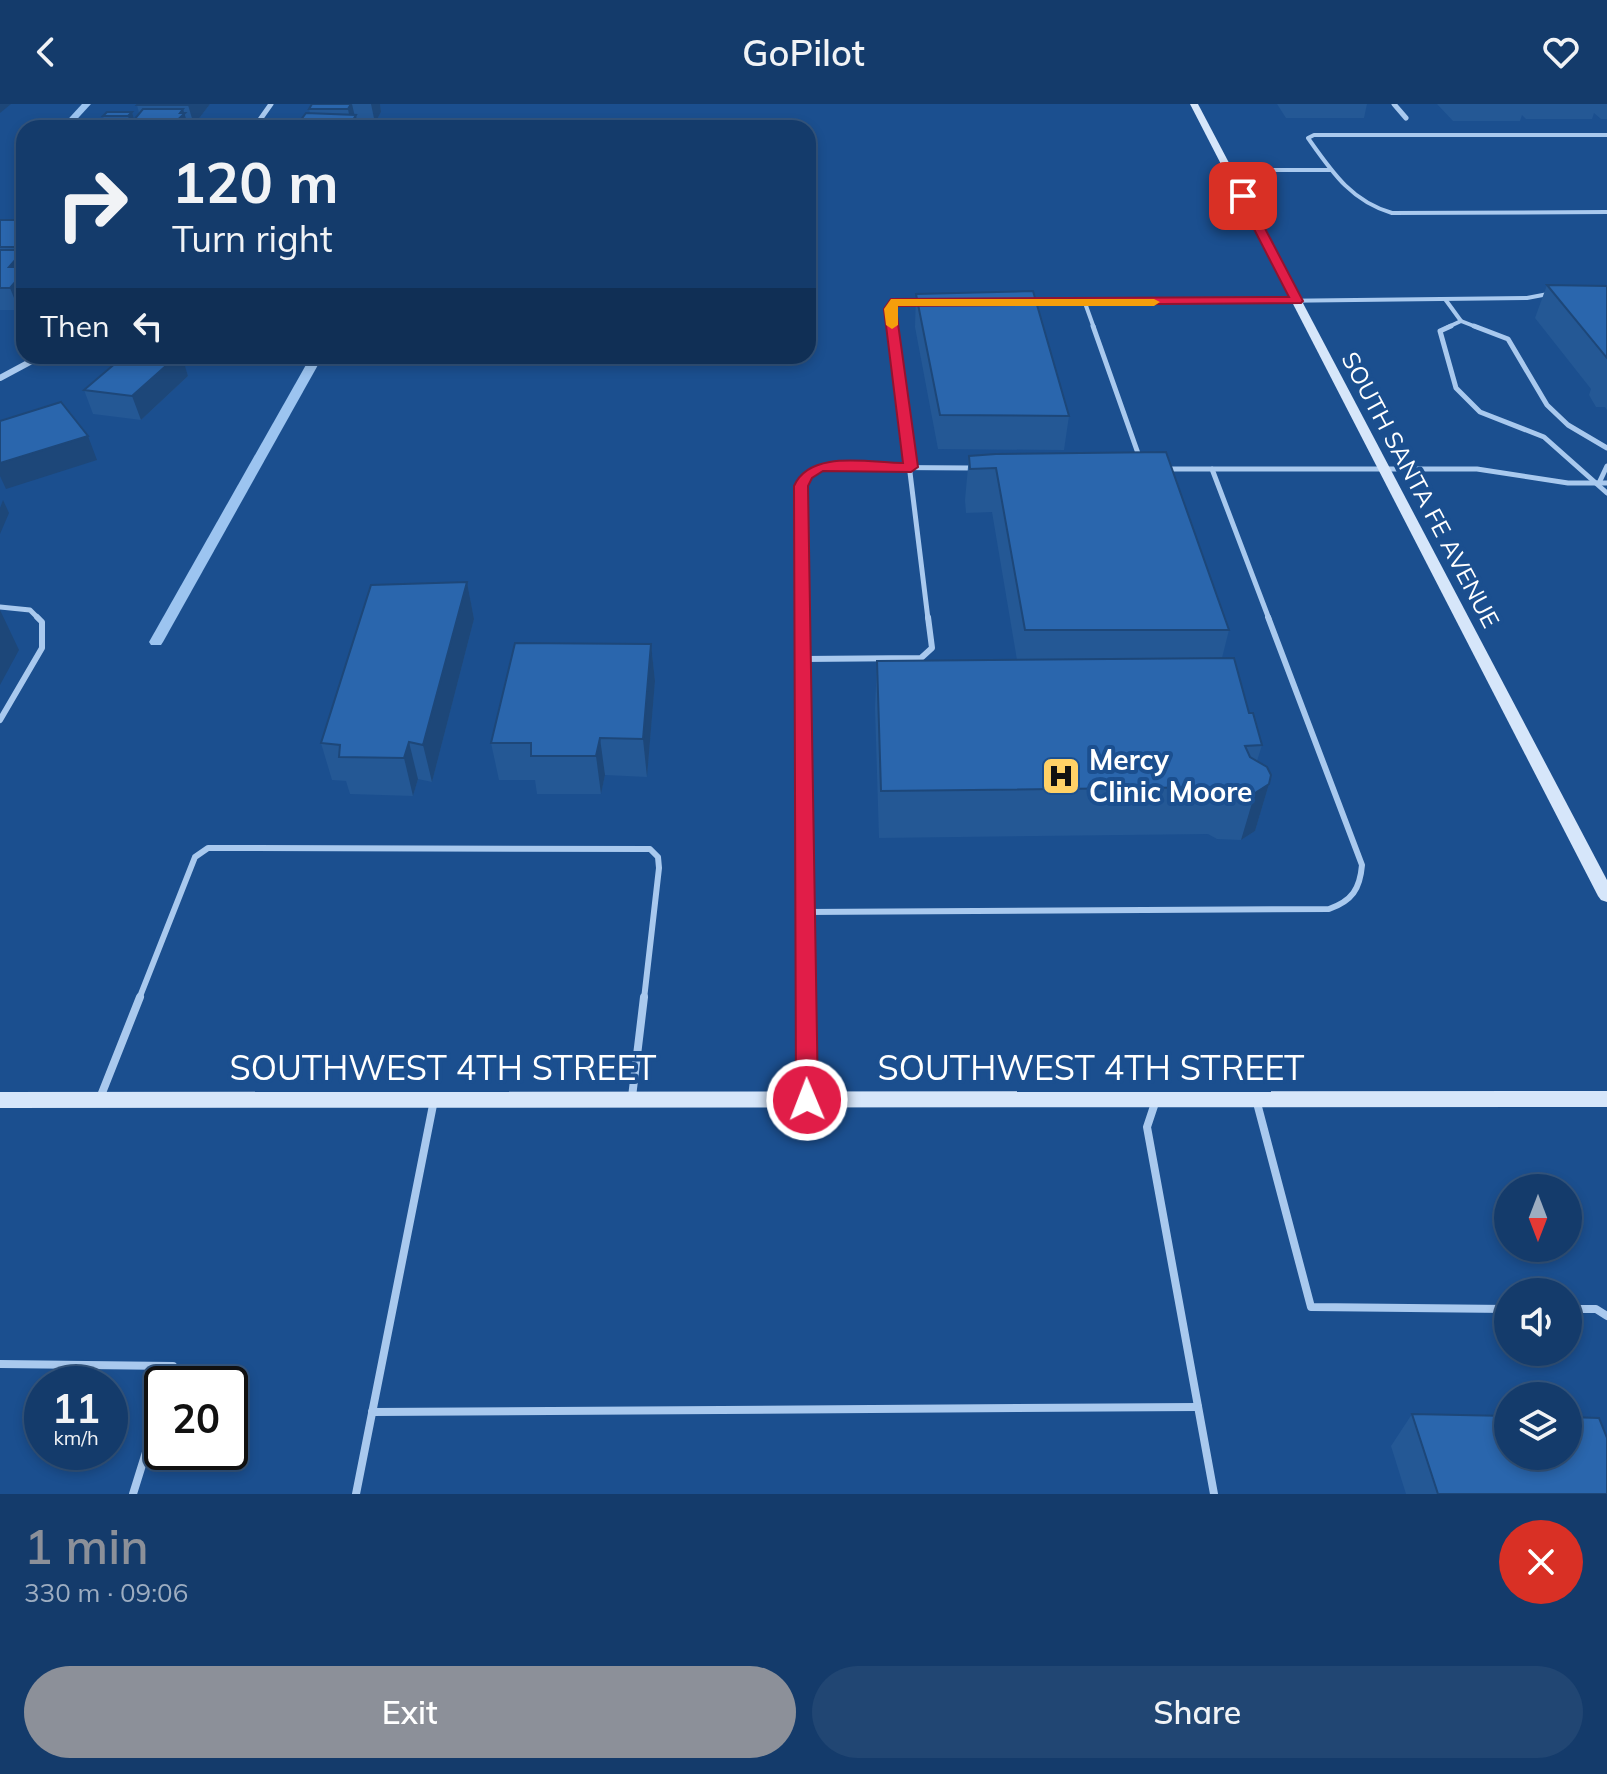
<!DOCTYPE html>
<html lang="en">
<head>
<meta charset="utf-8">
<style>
  :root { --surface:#143b6b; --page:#214673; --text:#f1f3f6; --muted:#9dadc1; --line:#33557e; --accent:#8c9099 }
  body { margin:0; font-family:Mulish,sans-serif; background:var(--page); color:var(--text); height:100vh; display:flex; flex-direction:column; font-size:30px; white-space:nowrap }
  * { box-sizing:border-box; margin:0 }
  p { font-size:26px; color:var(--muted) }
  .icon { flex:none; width:44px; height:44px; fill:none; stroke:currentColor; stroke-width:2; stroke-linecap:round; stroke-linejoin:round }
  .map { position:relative; height:1390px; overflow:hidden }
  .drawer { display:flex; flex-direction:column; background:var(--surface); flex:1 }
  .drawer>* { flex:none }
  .banner { position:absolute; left:16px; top:16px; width:800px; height:244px; border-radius:24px; box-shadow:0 4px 12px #0003,0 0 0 2px var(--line); background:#143b6b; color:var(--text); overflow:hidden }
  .needle { width:52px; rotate:180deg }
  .buttons { position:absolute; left:1494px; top:1070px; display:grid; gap:16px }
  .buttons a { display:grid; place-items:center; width:88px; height:88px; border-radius:50%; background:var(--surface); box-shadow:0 4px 12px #0003,0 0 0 2px var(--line); font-size:40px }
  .speed { position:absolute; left:24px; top:1262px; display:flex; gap:16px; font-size:40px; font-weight:700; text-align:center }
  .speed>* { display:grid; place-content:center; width:104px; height:104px; border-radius:50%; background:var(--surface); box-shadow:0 4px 12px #0003,0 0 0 2px var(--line); line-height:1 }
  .speed small { font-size:20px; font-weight:400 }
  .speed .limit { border:4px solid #111; border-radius:12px; background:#fff; color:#111 }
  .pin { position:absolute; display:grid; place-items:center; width:68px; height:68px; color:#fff; margin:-34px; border-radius:16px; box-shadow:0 4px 12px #0006 }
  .me { position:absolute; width:88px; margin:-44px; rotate:359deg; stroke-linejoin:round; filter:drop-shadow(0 0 6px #0008) }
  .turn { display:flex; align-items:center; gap:28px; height:168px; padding:0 24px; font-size:36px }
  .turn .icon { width:104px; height:104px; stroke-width:2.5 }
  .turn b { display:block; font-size:56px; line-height:68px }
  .then { display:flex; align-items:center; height:76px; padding:0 24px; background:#0003; gap:16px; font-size:30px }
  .round { display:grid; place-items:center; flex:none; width:84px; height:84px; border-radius:42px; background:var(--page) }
  .headline { display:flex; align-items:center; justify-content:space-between; height:136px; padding:0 24px }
  h1 { font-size:48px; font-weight:600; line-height:60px; color:var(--accent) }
  .action { display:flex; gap:16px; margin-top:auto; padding:16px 24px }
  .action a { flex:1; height:92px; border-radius:48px; background:var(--accent); color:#fff; font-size:32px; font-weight:600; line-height:92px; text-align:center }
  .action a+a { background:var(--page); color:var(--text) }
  header { display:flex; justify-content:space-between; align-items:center; height:104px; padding:0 24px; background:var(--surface); font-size:36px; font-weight:600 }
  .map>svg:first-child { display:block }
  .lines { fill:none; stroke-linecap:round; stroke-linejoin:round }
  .stream { fill:#9cc4f0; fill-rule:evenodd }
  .service-far3 { stroke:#a9c9ee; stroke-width:4 }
  .service-far2 { stroke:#a9c9ee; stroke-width:5 }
  .service-far1 { stroke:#a9c9ee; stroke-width:6 }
  .service { stroke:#a9c9ee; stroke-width:8 }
  .minor-far1 { stroke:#a9c9ee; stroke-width:5 }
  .minor { stroke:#a9c9ee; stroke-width:6 }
  .secondary { fill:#d6e6fa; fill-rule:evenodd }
  .wall { fill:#245895 }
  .shaded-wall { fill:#1d4779 }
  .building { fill:#2a66ad; stroke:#1d4779; stroke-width:2 }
  .route { fill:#e11d48; stroke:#92132f; stroke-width:2 }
  .slow { fill:#f59e0b }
  .labels { text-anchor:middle; stroke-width:8; stroke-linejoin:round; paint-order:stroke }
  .far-street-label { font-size:24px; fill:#fff; stroke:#1b4f8f }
  .poi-label { font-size:28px; font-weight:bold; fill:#fff; stroke:#1b4f8f; text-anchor:start }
  .near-street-label { font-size:34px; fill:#fff; stroke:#1b4f8f }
</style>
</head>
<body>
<header><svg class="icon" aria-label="back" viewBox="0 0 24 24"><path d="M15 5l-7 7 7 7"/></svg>GoPilot<svg class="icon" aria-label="heart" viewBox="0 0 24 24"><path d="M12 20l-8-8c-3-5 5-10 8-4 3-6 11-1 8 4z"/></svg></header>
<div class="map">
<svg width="1607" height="1390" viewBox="0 0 1607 1390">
  <rect width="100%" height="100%" fill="#1b4f8f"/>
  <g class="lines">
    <g class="stream">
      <polygon points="82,0 91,0 69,24 60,24"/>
      <polygon points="311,252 323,252 163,538 161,541 151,541 149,538"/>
    </g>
    <g class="service-far3">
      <path d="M 1607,31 L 1314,31 L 1308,34 C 1332,68 1351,97 1392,109 L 1607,108"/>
      <polyline points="1229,66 1331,66"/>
      <polyline points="1445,195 1461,217"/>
      <polyline points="1029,198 1085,199"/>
      <polyline points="892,224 890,205 895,198 921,198"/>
      <polyline points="1094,224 1085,199 1527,194 1548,190"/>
      <polyline points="1446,224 1461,217 1479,224"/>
    </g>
    <g class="service-far2">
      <polyline points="892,222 928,515"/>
      <polyline points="1093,222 1140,355"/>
      <polyline points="1451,222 1440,227 1456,284 1480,308 1544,333 1607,389"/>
      <polyline points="1474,222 1508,235 1547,301 1568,321 1607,344"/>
      <polyline points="1168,365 1477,365 1568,379 1607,379"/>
      <polyline points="1212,365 1269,515"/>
      <polyline points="1599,379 1607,362"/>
      <polyline points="0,503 30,506 39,515"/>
      <polyline points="802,515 801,382 806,372 820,363 973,364"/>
    </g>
    <g class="service-far1">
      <polyline points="802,513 806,895"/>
      <polyline points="803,555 921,554 932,544 928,513"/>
      <polyline points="0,616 42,544 42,518 37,513"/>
      <path d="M 805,808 L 1329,805 C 1352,797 1360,785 1362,761 L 1268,513"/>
      <polyline points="139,895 195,753 208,744 650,745 658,753 659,764 644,895"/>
    </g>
    <g class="service">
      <polyline points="806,893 807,994"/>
      <polyline points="632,993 644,893"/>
      <polyline points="100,994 140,893"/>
      <polyline points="1156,996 1147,1023 1214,1390"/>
      <polyline points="1257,999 1311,1203 1508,1205"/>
      <polyline points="1568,1205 1596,1205 1607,1212"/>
      <polyline points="0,1260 173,1262 167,1280"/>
      <polyline points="372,1308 1198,1303"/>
      <polyline points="133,1390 162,1297"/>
      <polyline points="356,1390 434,996"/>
    </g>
    <g class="minor-far1">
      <polyline points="1394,0 1406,14"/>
      <polyline points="254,24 271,0"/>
    </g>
    <polyline class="minor" points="0,274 41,252"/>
    <g class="secondary">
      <polygon points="1190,0 1198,0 1607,776 1607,798 1601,796 1598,792"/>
      <polygon points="1607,987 1607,1003 0,1004 0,988"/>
    </g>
  </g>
  <g class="wall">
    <polygon points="210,0 194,21 188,21 189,24 115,24 115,22 106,22 103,12 132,8 134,15 139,9 137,1"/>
    <polygon points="312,0 380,0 381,8 375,19 357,19 358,24 295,24 310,9 309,5"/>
    <polygon points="1277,0 1367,0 1364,14 1286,14"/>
    <polygon points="1437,0 1607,0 1607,15 1601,15 1594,9 1592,15 1526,15 1522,11 1520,17 1453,17"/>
    <polygon points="24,88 24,110 18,94"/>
    <polygon points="24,111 24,200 19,206 0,206 0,116 20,116"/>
    <polygon points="1547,181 1607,182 1607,306 1605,303 1596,303 1589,291 1591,285 1535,214"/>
    <polygon points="916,190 1069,312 1064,346 938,345 915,223"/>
    <polygon points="124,252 209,252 206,257 183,257 188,272 141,316 93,310 84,286"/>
    <polygon points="996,350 1229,526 1222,554 1249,609 1262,641 1257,657 1269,680 1255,727 1241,736 1217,735 1208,730 879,734 875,604 877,557 1017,556 992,408 966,409 965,396 969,352"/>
    <polygon points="467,478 474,515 432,678 418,675 413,692 350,690 346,677 332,676 321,639"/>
    <polygon points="651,540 655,577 647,673 605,671 601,690 537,690 535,676 499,676 491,639"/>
    <polygon points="1412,1310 1607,1390 1406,1390 1391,1342"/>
  </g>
  <g class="shaded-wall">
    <polygon points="0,0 11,0 0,9"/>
    <polygon points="189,0 210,0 194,21 188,1"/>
    <polygon points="352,0 355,13 356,11 358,24 355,24 353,16 350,16 348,5"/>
    <polygon points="371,0 380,0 381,8 375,19"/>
    <polygon points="183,5 189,24 169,24 180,9"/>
    <polygon points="132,8 135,18 131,22 128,12"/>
    <polygon points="341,16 343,24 336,24"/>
    <polygon points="24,146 24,200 19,206 10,184 9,163"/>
    <polygon points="177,252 182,252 188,272 141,316 132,292"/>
    <polygon points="88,332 97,356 6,385 0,372 0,359"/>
    <polygon points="3,396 9,409 0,430 0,404"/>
    <polygon points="467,478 474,515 432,678 423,641"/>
    <polygon points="0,506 19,546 0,581"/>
    <polygon points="651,540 655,577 647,673 643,635"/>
    <polygon points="600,634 605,671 601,690 596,652"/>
    <polygon points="409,638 418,675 413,692 404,654"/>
    <polygon points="1269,680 1255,727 1241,736 1255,689"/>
  </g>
  <g class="building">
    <polygon points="138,0 189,0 188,1 137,1"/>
    <polygon points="312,0 351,0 348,5 309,5"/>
    <polygon points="143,5 183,5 180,9 185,9 169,24 126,24 128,22 115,22 121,16 134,16"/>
    <polygon points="107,8 132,8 128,12 103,12"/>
    <polygon points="306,9 356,11 353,16 341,16 336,24 295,24"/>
    <polygon points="24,111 24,143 0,143 0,116 20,116"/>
    <polygon points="0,146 24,146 9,163 24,163 24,168 10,184 0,184"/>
    <polygon points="1547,181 1607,182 1607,254"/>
    <polygon points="1033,187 1069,312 940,311 916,190"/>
    <polygon points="124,252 177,252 132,292 84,286"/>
    <polygon points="61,298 88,332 0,359 0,317"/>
    <polygon points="1166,348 1229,526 1025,526 996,364 970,365 969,352 996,350"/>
    <polygon points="467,478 423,641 409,638 404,654 339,653 340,641 321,639 371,481"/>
    <polygon points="515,539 651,540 643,635 600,634 596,652 531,652 531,639 491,639"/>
    <polygon points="1234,554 1249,609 1253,609 1262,641 1245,642 1250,653 1267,663 1271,671 1269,680 1255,689 1231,687 1221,683 881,687 877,557"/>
    <polygon points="1412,1310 1508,1312 1508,1352 1568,1352 1568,1313 1599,1314 1607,1334 1607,1390 1438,1390"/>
  </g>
  <path class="route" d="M 1243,89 L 1248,92 L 1303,197 L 1301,199 L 898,202 L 896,205 L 918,363 L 911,368 L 823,367 L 812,374 L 808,382 L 818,996 L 815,1003 L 807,1005 L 799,1003 L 796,996 L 794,382 C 810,345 870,359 903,359 L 884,205 L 891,195 L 1289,193 L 1237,92 Z"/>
  <polygon class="slow" points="891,195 1154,195 1160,198 1154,202 898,202 898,221 892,225 886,221 884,205"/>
  <defs>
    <g id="hospital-square" transform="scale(2)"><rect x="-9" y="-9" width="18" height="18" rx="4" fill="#ffd166" stroke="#1b4f8f"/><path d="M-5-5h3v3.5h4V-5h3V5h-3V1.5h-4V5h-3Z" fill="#111"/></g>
  </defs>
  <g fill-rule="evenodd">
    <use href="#hospital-square" x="1061" y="672"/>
  </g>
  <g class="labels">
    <g class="far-street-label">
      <text transform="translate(1420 386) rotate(62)" y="8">SOUTH SANTA FE AVENUE</text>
    </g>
    <g class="poi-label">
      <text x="1089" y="666">Mercy<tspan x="1089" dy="32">Clinic Moore</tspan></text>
    </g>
    <g class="near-street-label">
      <text x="443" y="976">SOUTHWEST 4TH STREET</text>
      <text x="1091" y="976">SOUTHWEST 4TH STREET</text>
    </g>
  </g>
</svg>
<div class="buttons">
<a><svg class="needle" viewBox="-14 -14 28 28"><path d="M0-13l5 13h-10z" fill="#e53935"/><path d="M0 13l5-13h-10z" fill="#9dadc1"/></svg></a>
<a><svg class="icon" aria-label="sound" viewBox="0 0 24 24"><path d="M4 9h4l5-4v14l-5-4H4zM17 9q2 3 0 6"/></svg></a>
<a><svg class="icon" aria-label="layers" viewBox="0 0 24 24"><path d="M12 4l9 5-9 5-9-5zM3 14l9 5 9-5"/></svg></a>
</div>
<div class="speed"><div>11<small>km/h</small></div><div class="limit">20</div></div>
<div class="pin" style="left:1243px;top:92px;background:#d93025"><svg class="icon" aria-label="arrive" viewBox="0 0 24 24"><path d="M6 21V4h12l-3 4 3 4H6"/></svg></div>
<svg class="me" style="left:807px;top:996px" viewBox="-20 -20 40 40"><circle r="17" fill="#e11d48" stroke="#fff" stroke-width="3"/><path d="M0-11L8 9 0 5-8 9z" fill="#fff"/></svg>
<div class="banner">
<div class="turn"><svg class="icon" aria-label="right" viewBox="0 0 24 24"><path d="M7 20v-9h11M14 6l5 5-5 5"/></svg><div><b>120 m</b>Turn right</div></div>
<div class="then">Then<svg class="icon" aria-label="left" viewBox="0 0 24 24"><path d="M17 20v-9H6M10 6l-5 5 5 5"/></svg></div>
</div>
</div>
<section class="drawer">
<div class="headline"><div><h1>1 min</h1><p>330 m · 09:06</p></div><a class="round" style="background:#d93025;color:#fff"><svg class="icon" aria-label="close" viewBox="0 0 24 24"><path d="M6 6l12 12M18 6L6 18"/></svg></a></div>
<div class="action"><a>Exit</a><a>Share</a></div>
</section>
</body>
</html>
